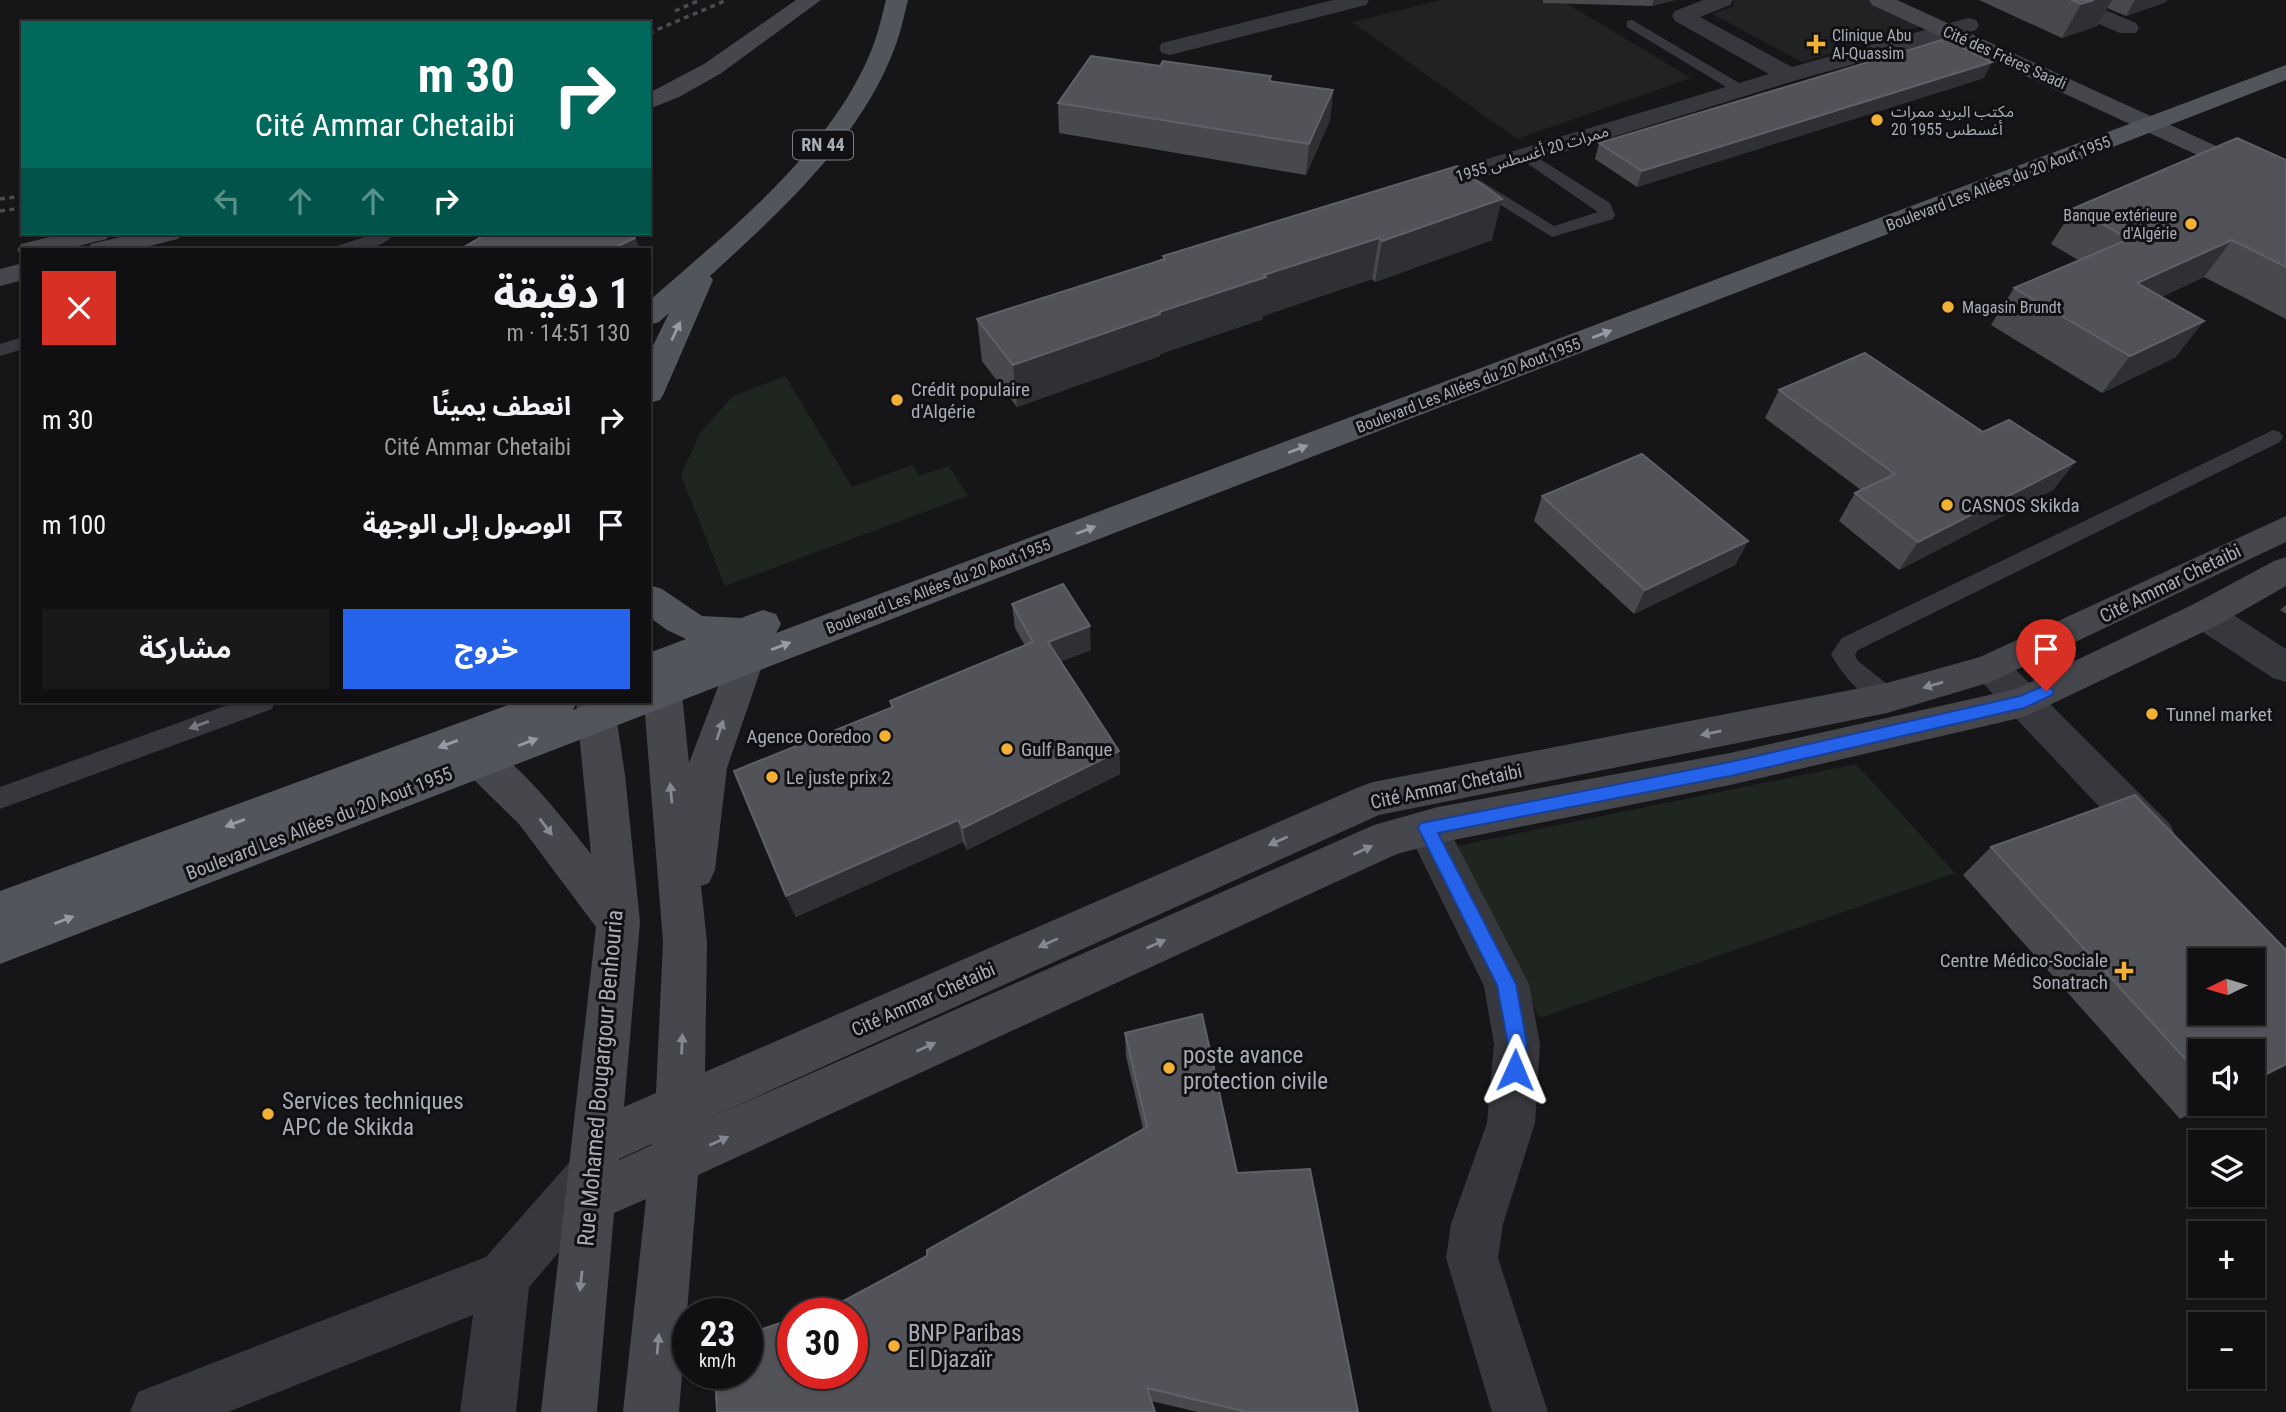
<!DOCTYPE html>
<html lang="ar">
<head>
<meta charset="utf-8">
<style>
  :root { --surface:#101012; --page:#19191b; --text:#f1f3f6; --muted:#9c9d9f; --line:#303032; --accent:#2563eb }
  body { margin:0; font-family:"Roboto Condensed","Noto Sans Arabic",sans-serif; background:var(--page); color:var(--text); direction:rtl; height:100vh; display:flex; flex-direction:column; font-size:26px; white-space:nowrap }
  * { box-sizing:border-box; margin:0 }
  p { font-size:23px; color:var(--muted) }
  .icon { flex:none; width:38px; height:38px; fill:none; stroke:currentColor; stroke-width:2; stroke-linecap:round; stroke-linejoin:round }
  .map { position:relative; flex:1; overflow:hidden; direction:ltr }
  .sheet { position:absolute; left:21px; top:248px; width:630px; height:455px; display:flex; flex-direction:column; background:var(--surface); border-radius:0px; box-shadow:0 2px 5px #0004,0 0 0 2px var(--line); direction:rtl }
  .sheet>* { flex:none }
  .guide { position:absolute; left:21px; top:21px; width:630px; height:214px; border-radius:0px; box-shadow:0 2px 5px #0004,0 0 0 2px var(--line); direction:rtl; background:#00695c; color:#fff; overflow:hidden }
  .needle { width:46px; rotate:265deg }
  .fabs { position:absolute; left:2188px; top:948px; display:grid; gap:14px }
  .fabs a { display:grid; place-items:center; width:77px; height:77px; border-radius:0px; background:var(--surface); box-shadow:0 2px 5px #0004,0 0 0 2px var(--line); font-size:35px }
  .speed { position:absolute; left:672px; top:1298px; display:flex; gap:14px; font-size:35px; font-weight:700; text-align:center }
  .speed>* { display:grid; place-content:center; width:91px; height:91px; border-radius:50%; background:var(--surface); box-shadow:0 2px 5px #0004,0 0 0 2px var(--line); line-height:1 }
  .speed small { font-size:18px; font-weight:400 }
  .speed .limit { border:10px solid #d22; background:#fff; color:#111 }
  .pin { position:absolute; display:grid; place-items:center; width:60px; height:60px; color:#fff; margin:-72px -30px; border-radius:50% 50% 50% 0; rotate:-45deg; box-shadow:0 0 7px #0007 }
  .pin .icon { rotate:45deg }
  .me { position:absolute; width:77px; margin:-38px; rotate:1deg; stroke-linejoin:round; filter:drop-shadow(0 0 5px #0008) }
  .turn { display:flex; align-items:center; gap:24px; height:147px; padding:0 21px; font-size:32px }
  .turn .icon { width:91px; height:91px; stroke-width:2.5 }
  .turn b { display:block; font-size:49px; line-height:60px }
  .lanes { display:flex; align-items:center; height:66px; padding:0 21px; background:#0003; justify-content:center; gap:35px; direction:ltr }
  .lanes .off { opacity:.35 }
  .round { display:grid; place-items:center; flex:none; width:74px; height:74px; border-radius:0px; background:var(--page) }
  .overview { display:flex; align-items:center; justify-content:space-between; height:119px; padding:0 21px }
  h1 { font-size:42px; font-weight:700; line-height:52px }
  .button { display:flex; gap:14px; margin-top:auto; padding:14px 21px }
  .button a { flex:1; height:80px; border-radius:0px; background:var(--accent); color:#fff; font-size:28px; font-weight:700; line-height:80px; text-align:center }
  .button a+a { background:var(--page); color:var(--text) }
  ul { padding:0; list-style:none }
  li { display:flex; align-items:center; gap:21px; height:105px; padding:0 21px }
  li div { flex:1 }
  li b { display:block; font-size:26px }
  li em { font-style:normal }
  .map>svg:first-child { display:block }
  .built { fill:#222225 }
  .green { fill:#1e261f }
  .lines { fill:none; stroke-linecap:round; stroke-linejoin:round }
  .lane { fill:#37383d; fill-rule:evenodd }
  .street { fill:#37383d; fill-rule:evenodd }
  .secondary { fill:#45474d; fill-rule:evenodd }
  .primary { fill:#53555c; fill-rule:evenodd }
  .rail { stroke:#4a4c52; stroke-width:3.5; stroke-dasharray:5 4.5; stroke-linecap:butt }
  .wall { fill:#47494d }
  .shaded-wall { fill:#2f3033 }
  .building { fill:#525359; stroke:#5f6168; stroke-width:2; fill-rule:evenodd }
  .oneway { fill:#979ba6 }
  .oneway2 { fill:#858993 }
  .oneway3 { fill:#757881 }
  .route { fill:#2563eb; stroke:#184099; stroke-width:2 }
  .poi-dot { fill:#f2b134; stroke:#111113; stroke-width:2.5 }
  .labels { text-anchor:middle; stroke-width:6; stroke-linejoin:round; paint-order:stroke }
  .far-poi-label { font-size:16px; fill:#a8adb8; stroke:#111113; text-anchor:start }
  .far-street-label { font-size:16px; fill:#a8adb8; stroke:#111113 }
  .shield { fill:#111113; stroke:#7b7e86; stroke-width:2 }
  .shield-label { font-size:18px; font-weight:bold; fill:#a8adb8 }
  .poi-label { font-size:19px; fill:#a8adb8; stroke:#111113; text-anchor:start }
  .street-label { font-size:19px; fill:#a8adb8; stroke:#111113 }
  .near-poi-label { font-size:23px; fill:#a8adb8; stroke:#111113; text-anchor:start }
  .near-street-label { font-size:23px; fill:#a8adb8; stroke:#111113 }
</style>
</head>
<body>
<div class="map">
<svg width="2286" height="1412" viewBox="0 0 2286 1412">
  <rect width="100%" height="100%" fill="#161618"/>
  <g class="built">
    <polygon points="1441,0 1561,0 1691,78 1517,139 1352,22"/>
    <polygon points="1733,0 1872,0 1927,25 1802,62 1712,14 1734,6"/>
  </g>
  <g class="green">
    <polygon points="785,376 852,487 912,465 919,476 949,466 968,496 725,586 681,475 700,433 733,396"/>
    <polygon points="1856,764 1955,873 1540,1018 1451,847"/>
  </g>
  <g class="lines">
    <g class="lane">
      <polygon points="1632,20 1746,87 1749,90 1746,93 1736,93 1627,27 1627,21"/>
      <polygon points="1524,149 1610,203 1615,215 1613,219 1552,237 1467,184 1469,181 1481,181 1554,226 1598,212 1518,157 1516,154 1518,151"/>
      <path d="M 377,233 L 395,233 C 381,251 355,251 334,250 L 337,246 Z"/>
      <polygon points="23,337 23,349 0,356 0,344"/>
      <path d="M 2273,430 L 2280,432 L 2283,437 L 2280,442 L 1858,650 L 1855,655 L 1858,661 L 1896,691 L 1899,698 L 1896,705 C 1872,712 1840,673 1831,654 L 1842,638 Z"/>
      <polygon points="236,702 275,702 272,709 0,809 0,787"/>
    </g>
    <g class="street">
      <polygon points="1333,0 1369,0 1366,5 1170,55 1162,53 1159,48 1162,43"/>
      <polygon points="1703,0 1733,0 1730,5 1700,17 1792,67 1968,18 1976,20 1979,25 1976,30 1797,80 1425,195 1416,197 1407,195 1403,189 1407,183 1769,74 1675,21 1672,16 1675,11"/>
      <polygon points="2052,0 2081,0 2136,23 2139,28 2136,33 2120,33 2055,5"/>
      <polygon points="2205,602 2218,605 2286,649 2286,682 2273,678 2192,625 2187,615 2192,605"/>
      <polygon points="1991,654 2004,658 2170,824 2176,837 2170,850 2155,855 2140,850 1978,678 1972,668 1978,658"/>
      <polygon points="1427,810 1442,816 1529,984 1540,1044 1535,1123 1503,1224 1498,1258 1548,1412 1492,1412 1446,1258 1451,1224 1487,1123 1494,1044 1484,986 1406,828 1412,816"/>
      <polygon points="592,1150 610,1157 617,1175 610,1193 529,1287 516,1412 460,1412 473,1315 228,1412 130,1412 138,1392 486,1257 574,1157"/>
    </g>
    <g class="secondary">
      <polygon points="796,0 821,0 720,74 679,97 649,109 649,93 704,64"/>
      <polygon points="1869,0 1897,0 2286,178 2286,196 1872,5"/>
      <polygon points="66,233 111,233 107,239 62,250 23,250 23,256 17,250 21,244"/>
      <polygon points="137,233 182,233 178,239 133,250 87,250 91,244"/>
      <polygon points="23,263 23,280 0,286 0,269"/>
      <path d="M 2286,516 L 2286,542 L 1991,682 L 1887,713 L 1379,815 L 703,1121 L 1374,825 L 1438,807 L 1730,753 L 2016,689 L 2192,605 L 2274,561 L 2286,557 L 2286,586 L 2218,625 L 2024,717 L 1730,785 L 1438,843 L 1397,854 L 698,1175 L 679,1412 L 623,1412 L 646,1199 L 614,1213 L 597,1412 L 541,1412 L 596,927 L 519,824 L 466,772 L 460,761 L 466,750 C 471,748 477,745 482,745 C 510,749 572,830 591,854 L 576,702 L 614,702 L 625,775 L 640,922 L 624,1107 L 656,1093 L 663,942 L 644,702 L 649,702 L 649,653 L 660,650 L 673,654 L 679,664 L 689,763 L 732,650 L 745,646 L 758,650 L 764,660 L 727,768 L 715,870 L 709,883 L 701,886 L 707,942 L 705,1072 L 1359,787 L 1373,782 L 1887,683 L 1980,657 ZM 652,1144 L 652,1145 L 619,1160 L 619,1159 Z"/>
    </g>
    <g class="primary">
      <path d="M 886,0 L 908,0 C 904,15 901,32 895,47 C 861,139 781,211 710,276 L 713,280 L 664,393 L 660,400 L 649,403 L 649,354 L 669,313 L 659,322 L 649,325 L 649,301 C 729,230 834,149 873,46 C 879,31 882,15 886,0 Z"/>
      <polygon points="2286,65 2286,80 0,964 0,891 516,702 577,702 573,710 595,702 649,702 649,653 686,639 667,630 649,617 649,585 662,589 702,616 741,618 763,610 776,614 781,624 776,633"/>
    </g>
    <g class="rail">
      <polyline points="675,11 700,0"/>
      <polyline points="649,33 727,0"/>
      <polyline points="0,199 23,196"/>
      <polyline points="0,211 23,208"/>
    </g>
  </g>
  <g class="wall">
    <polygon points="1543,0 1675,0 1652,6 1543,3"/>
    <polygon points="1979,0 2167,0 2166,2 2126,16 2107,8 2097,26 2062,38"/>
    <polygon points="1160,66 1271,76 1271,81 1333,90 1330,120 1306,175 1059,133 1058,103"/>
    <polygon points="1984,78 1637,187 1595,159 1599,143"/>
    <polygon points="2286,160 2286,319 2204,277 2161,297 2176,357 2102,393 1991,325 2014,288 2078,260 2051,244 2074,208"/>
    <polygon points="1457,166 1492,240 1375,282 1372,279 1263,316 1263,319 1160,354 1160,356 1017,407 982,361 977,319 1163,259 1163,256"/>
    <polygon points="1779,390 1983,432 2075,462 2053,490 1899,570 1839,521 1855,493 1861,490 1765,418"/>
    <polygon points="1542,496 1748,541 1735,565 1634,614 1534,521"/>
    <polygon points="1012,604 1091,650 1061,661 1119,751 1120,774 967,850 963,842 796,917 786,896 891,707 890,701 1025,646 1015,628"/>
    <polygon points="2286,605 2286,614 2280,610"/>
    <polygon points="1991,847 2286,950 2286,1066 2252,1082 2200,1052 2200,1104 2209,1104 2180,1119 1963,875"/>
    <polygon points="1125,1033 1237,1173 1358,1412 1198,1412 1151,1401 838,1304 927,1256 1143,1129 1126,1056"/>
  </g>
  <g class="shaded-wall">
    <polygon points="1654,0 1675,0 1652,6"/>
    <polygon points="2094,0 2112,0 2097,26 2062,38 2081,4"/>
    <polygon points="2135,0 2167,0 2166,2 2126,16"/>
    <polygon points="1992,62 1984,78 1637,187 1642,171"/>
    <polygon points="1333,90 1330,120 1306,175 1309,144"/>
    <polygon points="1502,199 1492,240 1375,282 1382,241"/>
    <polygon points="633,233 634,233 640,250 615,250 616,247"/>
    <polygon points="1379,238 1372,279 1263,316 1263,319 1160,354 1160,356 1017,407 1013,365 1264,275"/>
    <polygon points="2232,240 2204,277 2110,320 2137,283"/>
    <polygon points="2204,321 2176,357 2102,393 2130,356"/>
    <polygon points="2075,462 2053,490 1899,570 1918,542"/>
    <polygon points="1748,541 1735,565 1634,614 1645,590"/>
    <polygon points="1090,626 1091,650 1050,666 1048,642"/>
    <polygon points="1119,751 1120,774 967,850 963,828"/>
    <polygon points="958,820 963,842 796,917 786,896"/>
    <polygon points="2286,1064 2286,1066 2252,1082 2252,1081"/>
  </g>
  <g class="building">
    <polygon points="2071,0 2094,0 2081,4"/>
    <polygon points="1945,39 1992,62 1642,171 1599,143"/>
    <polygon points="1091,56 1160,66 1163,61 1271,76 1269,81 1333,90 1309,144 1058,103"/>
    <polygon points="2237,138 2286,160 2286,267 2232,240 2137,283 2204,321 2130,356 2014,288 2129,239 2074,208"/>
    <polygon points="1457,166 1502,199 1382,241 1379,238 1264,275 1266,277 1159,312 1160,314 1013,365 977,319 1165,259 1163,256"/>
    <polygon points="488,233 633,233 635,238 616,247 615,250 459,250"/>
    <polygon points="1865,353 1983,432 2009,420 2075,462 1918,542 1855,493 1895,474 1779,390"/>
    <polygon points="1642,454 1748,541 1645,590 1542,496"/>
    <polygon points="1063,584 1090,626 1048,642 1119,751 963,828 958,820 786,896 734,771 893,707 890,701 1033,642 1012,604"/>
    <path d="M 2135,795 L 2286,950 L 2286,1064 L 2252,1081 L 2252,1052 L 2200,1052 L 2200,1075 L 1991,847 ZM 2200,961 L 2252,961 L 2252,1013 L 2200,1013 Z"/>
    <polygon points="1202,1014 1237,1173 1310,1169 1358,1412 1247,1412 1147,1388 1155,1412 717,1412 715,1374 747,1374 747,1334 793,1319 793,1374 852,1374 852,1314 807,1314 838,1304 927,1256 927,1250 1147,1127 1125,1033"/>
  </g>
  <defs><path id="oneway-solid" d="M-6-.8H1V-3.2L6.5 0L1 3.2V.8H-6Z" transform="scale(1.75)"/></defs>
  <g class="oneway">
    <use href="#oneway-solid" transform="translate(676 331) rotate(-65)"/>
    <use href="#oneway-solid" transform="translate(1602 334) rotate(-21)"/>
    <use href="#oneway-solid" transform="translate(1298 449) rotate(-21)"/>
    <use href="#oneway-solid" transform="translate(1086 530) rotate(-21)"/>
    <use href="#oneway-solid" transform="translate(781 646) rotate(-21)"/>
    <use href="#oneway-solid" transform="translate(528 742) rotate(-21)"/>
    <use href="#oneway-solid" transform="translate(448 744) rotate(160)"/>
    <use href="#oneway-solid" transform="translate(235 823) rotate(160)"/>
    <use href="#oneway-solid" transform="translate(64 920) rotate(-21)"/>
  </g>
  <g class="oneway2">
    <use href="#oneway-solid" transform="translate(1933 685) rotate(164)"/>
    <use href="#oneway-solid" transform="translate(720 730) rotate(-72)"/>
    <use href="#oneway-solid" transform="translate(1711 733) rotate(169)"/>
    <use href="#oneway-solid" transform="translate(671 793) rotate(-95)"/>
    <use href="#oneway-solid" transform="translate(546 827) rotate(53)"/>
    <use href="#oneway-solid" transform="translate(1278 841) rotate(156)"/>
    <use href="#oneway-solid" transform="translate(1363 850) rotate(-25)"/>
    <use href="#oneway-solid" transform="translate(1048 943) rotate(156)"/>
    <use href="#oneway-solid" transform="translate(1156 944) rotate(-24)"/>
    <use href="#oneway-solid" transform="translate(682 1044) rotate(-88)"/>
    <use href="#oneway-solid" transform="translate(926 1047) rotate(-24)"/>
    <use href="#oneway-solid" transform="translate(719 1141) rotate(-24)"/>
    <use href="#oneway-solid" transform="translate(581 1281) rotate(96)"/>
    <use href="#oneway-solid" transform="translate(658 1344) rotate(-85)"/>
  </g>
  <use class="oneway3" href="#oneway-solid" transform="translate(199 725) rotate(160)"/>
  <polygon class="route" points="2046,685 2054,691 2052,695 2024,708 1730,776 1438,833 1516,984 1527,1044 1522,1077 1515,1080 1508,1077 1505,1070 1508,1044 1497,985 1418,828 1421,823 1730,762 2020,696"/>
  <g class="poi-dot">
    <path d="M1812.5 33.5h7v7h7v7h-7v7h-7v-7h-7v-7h7z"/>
    <circle cx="1877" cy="120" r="7"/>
    <circle cx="2191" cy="224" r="7"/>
    <circle cx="1948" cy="307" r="7"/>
    <circle cx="897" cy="400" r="7"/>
    <circle cx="1947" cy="505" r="7"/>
    <circle cx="2152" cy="714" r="7"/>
    <circle cx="885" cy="736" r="7"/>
    <circle cx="1007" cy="749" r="7"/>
    <circle cx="772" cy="777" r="7"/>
    <path d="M2120.5 960.5h7v7h7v7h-7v7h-7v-7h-7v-7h7z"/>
    <circle cx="1169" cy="1068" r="7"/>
    <circle cx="268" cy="1114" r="7"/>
    <circle cx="894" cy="1346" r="7"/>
  </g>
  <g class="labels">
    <g class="far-poi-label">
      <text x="1832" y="41">Clinique Abu<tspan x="1832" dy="18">Al-Quassim</tspan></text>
      <text x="1891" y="117">مكتب البريد ممرات<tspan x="1891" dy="18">20 أغسطس 1955</tspan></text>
      <text x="2177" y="221" text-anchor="end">Banque extérieure<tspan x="2177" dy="18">d'Algérie</tspan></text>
      <text x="1962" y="313">Magasin Brundt</text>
    </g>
    <g class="far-street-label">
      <text transform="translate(2005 57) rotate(24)" y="6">Cité des Frères Saadi</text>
      <text transform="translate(1532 153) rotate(-17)" y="6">ممرات 20 أغسطس 1955</text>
      <text transform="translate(1998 183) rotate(-21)" y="6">Boulevard Les Allées du 20 Aout 1955</text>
      <text transform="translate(1468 385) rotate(-21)" y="6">Boulevard Les Allées du 20 Aout 1955</text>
      <text transform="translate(938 586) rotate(-21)" y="6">Boulevard Les Allées du 20 Aout 1955</text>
    </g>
    <rect class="shield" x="793" y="130.5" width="60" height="29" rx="5"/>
    <g class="shield-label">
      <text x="823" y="151">RN 44</text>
    </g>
    <g class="poi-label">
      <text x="911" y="396">Crédit populaire<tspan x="911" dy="22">d'Algérie</tspan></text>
      <text x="1961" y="512">CASNOS Skikda</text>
      <text x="2166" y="721">Tunnel market</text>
      <text x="871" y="743" text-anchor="end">Agence Ooredoo</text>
      <text x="1021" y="756">Gulf Banque</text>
      <text x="786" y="784">Le juste prix 2</text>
      <text x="2108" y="967" text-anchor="end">Centre Médico-Sociale<tspan x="2108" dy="22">Sonatrach</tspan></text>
    </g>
    <g class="street-label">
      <text transform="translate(2170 583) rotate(-26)" y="7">Cité Ammar Chetaibi</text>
      <text transform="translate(1446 786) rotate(-12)" y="7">Cité Ammar Chetaibi</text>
      <text transform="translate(319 823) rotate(-21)" y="7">Boulevard Les Allées du 20 Aout 1955</text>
      <text transform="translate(923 999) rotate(-24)" y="7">Cité Ammar Chetaibi</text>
    </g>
    <g class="near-poi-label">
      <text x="1183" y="1063">poste avance<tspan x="1183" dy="26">protection civile</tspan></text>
      <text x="282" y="1109">Services techniques<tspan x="282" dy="26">APC de Skikda</tspan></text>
      <text x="908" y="1341">BNP Paribas<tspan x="908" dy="26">El Djazaïr</tspan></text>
    </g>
    <g class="near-street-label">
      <text transform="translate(600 1078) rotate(-85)" y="8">Rue Mohamed Bougargour Benhouria</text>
    </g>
  </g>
</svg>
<div class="fabs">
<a><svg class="needle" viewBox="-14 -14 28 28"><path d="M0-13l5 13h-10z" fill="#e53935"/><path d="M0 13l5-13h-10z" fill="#9c9d9f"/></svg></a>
<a><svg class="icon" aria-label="sound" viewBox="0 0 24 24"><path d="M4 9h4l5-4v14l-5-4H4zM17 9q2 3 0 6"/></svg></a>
<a><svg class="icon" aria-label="layers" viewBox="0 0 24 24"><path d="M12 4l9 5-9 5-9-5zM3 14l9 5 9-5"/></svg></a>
<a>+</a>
<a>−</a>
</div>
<div class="speed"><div>23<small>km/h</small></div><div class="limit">30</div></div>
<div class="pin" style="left:2046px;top:691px;background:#d93025"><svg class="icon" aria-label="arrive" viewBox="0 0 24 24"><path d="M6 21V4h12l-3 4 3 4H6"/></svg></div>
<svg class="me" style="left:1515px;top:1070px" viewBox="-20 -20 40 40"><path d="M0-17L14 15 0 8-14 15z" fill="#2563eb" stroke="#fff" stroke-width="4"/></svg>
<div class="guide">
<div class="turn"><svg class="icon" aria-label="right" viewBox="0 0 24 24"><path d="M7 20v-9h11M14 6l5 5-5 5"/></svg><div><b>30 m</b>Cité Ammar Chetaibi</div></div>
<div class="lanes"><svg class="icon off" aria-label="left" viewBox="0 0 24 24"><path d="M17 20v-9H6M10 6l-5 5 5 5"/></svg><svg class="icon off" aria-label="ahead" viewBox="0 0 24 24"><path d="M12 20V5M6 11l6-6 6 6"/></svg><svg class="icon off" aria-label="ahead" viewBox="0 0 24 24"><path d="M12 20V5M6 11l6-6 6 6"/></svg><svg class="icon" aria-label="right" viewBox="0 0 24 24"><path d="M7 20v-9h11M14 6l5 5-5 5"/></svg></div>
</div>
<section class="sheet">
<div class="overview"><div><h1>1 دقيقة</h1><p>130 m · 14:51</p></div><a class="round" style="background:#d93025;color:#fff"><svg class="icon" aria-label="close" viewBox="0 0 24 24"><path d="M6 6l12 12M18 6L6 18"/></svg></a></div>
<ul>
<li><svg class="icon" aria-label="right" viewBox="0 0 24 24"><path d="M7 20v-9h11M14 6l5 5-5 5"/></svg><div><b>انعطف يمينًا</b><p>Cité Ammar Chetaibi</p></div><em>30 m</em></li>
<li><svg class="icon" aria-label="arrive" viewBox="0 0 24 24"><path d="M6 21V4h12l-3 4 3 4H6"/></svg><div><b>الوصول إلى الوجهة</b></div><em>100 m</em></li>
</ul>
<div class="button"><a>خروج</a><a>مشاركة</a></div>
</section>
</div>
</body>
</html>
